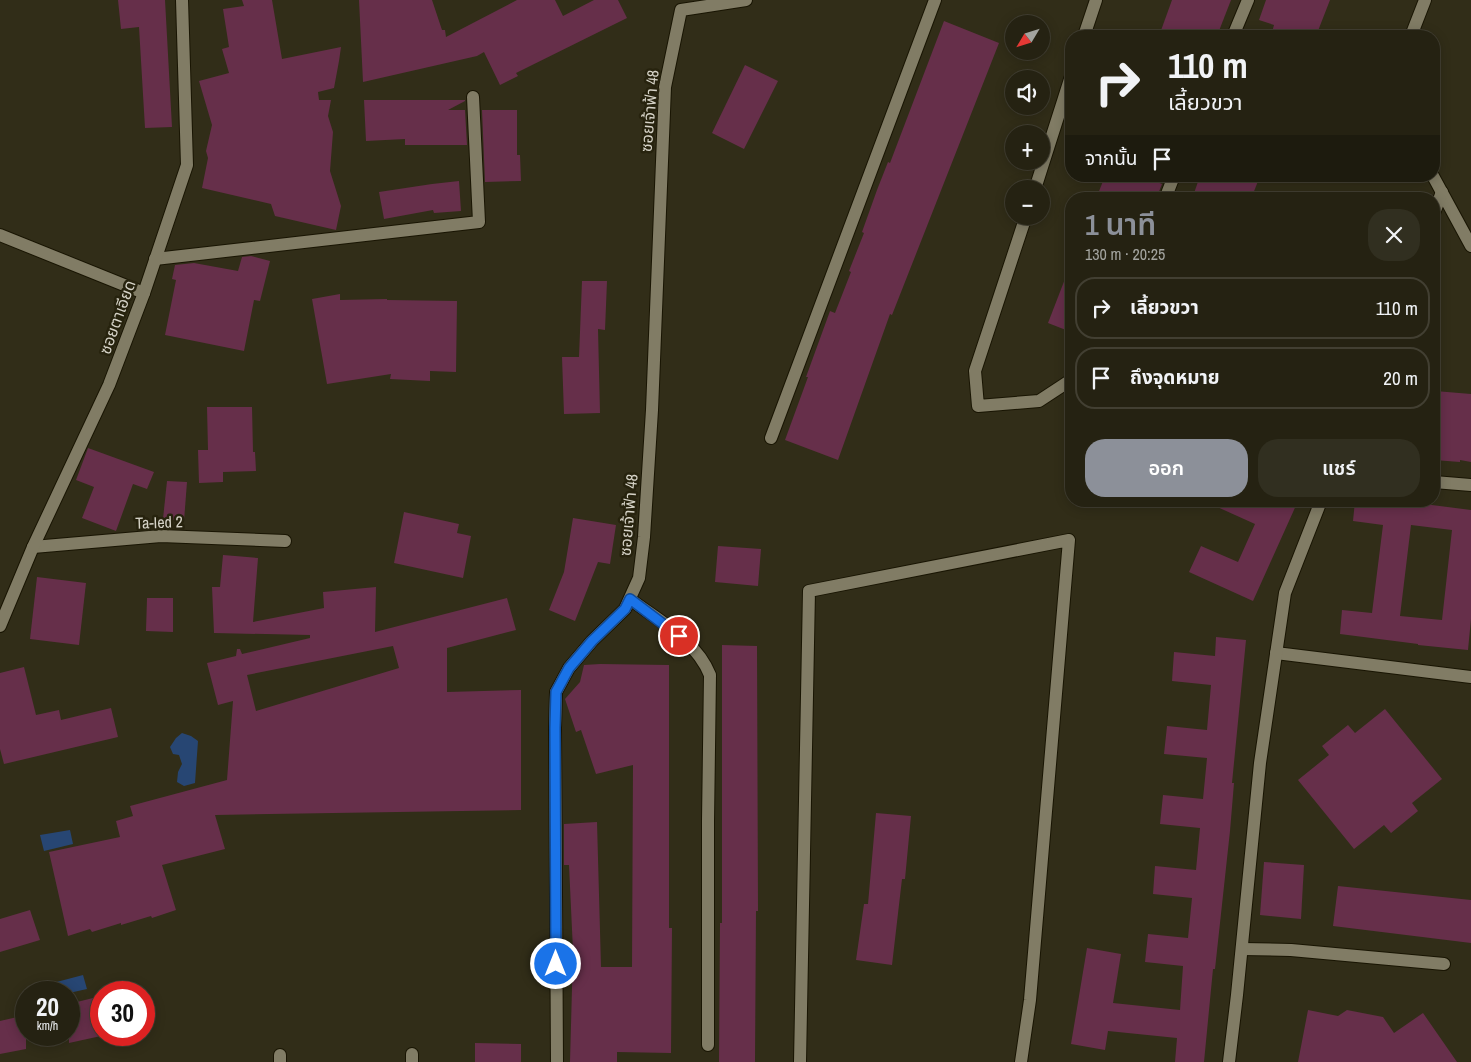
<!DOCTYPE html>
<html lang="th">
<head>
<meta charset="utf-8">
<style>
  :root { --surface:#252212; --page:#312f20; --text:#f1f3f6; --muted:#a3a49f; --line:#423f32; --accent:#8c9099 }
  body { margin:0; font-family:"Archivo Narrow","Noto Sans Thai",sans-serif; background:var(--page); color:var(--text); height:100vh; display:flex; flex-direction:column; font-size:19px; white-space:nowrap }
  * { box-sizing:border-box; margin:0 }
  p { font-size:16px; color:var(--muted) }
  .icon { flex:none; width:28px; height:28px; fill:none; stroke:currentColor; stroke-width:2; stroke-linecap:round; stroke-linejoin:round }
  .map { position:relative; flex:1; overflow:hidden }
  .details { position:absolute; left:1065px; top:192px; width:375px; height:315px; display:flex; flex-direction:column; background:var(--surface); border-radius:20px; box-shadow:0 2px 12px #0003,0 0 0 1px var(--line) }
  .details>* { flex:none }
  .banner { position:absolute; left:1065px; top:30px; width:375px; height:152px; border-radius:20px; box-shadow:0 2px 12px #0003,0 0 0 1px var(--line); background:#252212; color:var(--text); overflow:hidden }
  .needle { width:32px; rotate:232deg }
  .controls { position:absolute; left:1005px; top:15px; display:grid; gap:10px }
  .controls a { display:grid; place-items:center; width:45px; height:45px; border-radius:50%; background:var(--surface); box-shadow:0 2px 12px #0003,0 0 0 1px var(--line); font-size:25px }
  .speed { position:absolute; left:15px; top:981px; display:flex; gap:10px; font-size:25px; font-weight:700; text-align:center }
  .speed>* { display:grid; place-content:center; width:65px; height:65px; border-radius:50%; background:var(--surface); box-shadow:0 2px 12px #0003,0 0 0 1px var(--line); line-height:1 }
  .speed small { font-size:12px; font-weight:400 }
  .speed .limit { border:8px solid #d22; background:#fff; color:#111 }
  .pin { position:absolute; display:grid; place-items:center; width:42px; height:42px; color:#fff; margin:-21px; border:2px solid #fff; border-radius:50%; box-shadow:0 1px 5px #0007 }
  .me { position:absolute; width:55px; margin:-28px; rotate:0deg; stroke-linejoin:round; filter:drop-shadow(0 0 4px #0008) }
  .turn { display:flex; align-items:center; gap:18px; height:105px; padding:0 20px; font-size:22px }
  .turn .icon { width:65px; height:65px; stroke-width:2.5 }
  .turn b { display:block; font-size:35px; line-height:42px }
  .then { display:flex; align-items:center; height:48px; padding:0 20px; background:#0003; gap:10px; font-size:19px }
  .round { display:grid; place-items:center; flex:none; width:52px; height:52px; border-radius:20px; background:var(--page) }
  .overview { display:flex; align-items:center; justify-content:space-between; height:85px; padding:0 20px }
  h1 { font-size:30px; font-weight:600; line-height:38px; color:var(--accent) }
  .primary-button { display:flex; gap:10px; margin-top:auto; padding:10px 20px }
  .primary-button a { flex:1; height:58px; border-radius:20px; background:var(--accent); color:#fff; font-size:20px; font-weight:600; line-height:58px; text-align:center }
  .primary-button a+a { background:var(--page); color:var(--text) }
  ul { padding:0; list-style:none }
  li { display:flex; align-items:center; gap:15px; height:62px; margin:0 10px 8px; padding:0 10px; border:2px solid var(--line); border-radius:20px }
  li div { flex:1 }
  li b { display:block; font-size:19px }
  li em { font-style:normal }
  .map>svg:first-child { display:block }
  .water { fill:#274673 }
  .building { fill:#662f4a; fill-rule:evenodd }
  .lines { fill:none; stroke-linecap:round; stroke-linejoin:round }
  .street-casing { stroke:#191503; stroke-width:14 }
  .secondary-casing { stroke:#191503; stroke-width:14 }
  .street { stroke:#817c65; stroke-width:12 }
  .secondary { stroke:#817c65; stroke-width:12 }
  .route-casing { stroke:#114b97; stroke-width:12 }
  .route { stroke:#1a73e8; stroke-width:9 }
  .labels { text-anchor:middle; stroke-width:5; stroke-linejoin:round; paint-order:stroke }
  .street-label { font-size:16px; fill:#d6d3c7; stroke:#27230e }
</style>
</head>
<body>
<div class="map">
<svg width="1471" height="1062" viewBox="0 0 1471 1062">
  <rect width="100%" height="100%" fill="#312d18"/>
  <g class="water">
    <polygon points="182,733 191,736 198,741 195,783 184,786 177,782 178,772 182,764 179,755 173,754 170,747 176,738"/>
    <polygon points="70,830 73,844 44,851 40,835"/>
    <polygon points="83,975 87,989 69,993 31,992 30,989"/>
  </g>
  <g class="building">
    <polygon points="118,0 165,0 172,127 145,128 139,27 121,29"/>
    <polygon points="242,0 272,0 282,59 341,47 339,61 334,88 318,92 319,100 331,100 328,116 333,132 330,171 341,206 336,230 275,216 271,204 202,188 208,158 206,151 212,125 199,81 229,73 222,49 229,47 223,9 244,6"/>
    <polygon points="359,0 432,0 442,30 445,30 446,37 517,0 555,0 563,16 594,0 618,0 627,18 516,73 518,76 500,85 484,52 477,56 363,82"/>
    <polygon points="1172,0 1231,0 1217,36 1159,36"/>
    <polygon points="1266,0 1330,0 1316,36 1271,36 1274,25 1259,20"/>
    <polygon points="944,21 999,43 892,315 890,314 838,460 785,440 808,377 806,377 830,311 835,313 851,272 849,271 864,233 862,232 877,190 888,162 890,163"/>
    <polygon points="745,65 778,81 744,149 712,133"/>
    <polygon points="364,100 465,100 465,101 448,110 465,110 467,145 405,145 405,139 366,141"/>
    <polygon points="482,110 517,110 517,155 520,155 521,181 485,182"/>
    <polygon points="1105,176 1143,176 1162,184 1156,199 1096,199"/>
    <polygon points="1200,176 1260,176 1251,199 1192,199"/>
    <polygon points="459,181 461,211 434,213 433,210 384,219 379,192 432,184"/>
    <polygon points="251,256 270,261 260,301 254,300 244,351 165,335 176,280 172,279 175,265 194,263 238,271 242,257"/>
    <polygon points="1070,266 1071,266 1071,332 1048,323"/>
    <polygon points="582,281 607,281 605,330 598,329 600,413 564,414 562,357 579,357"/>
    <polygon points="340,294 340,300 387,299 387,300 457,301 456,372 430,371 430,381 390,379 391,374 327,384 312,299"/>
    <polygon points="1435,391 1471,394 1471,462 1460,460 1460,462 1434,460"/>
    <polygon points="207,407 252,407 253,452 255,452 256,471 223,472 223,482 199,483 198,450 208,450"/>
    <polygon points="88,448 154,472 147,489 133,484 116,531 82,518 94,487 76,480"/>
    <polygon points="167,481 187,482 184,521 163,519"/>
    <polygon points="1204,501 1298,501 1253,601 1189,572 1201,546 1238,562 1255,524"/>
    <path d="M 1355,501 L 1377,501 L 1424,507 L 1424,504 L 1471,510 L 1471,619 L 1468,650 L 1418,645 L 1418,644 L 1340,634 L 1342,610 L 1372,613 L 1383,525 L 1353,521 ZM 1411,525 L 1452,530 L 1442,620 L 1400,616 Z"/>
    <polygon points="404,512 459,524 457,533 471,536 463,578 394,563"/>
    <polygon points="573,518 616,525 610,564 598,562 575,621 549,610 564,572"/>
    <polygon points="718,546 761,549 758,586 715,582"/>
    <path d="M 223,555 L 258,558 L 253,622 L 324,608 L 323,592 L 376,587 L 375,632 L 507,598 L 516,630 L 447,648 L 447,692 L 521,690 L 521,810 L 215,815 L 225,849 L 162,865 L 176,910 L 152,918 L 151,916 L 121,925 L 121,923 L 92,932 L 90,929 L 68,936 L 49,852 L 120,837 L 116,821 L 133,816 L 130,806 L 227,780 L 233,701 L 218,705 L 207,663 L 236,656 L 237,649 L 240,649 L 242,654 L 310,638 L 310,635 L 214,633 L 212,587 L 220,587 ZM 393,646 L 399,668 L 256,711 L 247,675 Z"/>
    <polygon points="37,577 86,583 79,645 30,639"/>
    <polygon points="147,598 173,598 173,632 146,631"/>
    <polygon points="1216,637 1246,640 1232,783 1234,783 1230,831 1215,969 1213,969 1204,1062 1175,1062 1177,1038 1108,1031 1105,1050 1071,1044 1087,948 1121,954 1113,1003 1180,1010 1183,966 1145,962 1148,934 1188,938 1192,898 1153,894 1155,866 1196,870 1200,828 1160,824 1163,795 1203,799 1207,758 1164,754 1167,726 1207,730 1211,685 1172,681 1174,652 1215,656"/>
    <polygon points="722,645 757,646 758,911 756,911 755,1062 719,1062 720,923 722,923"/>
    <polygon points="600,664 669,665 669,928 672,928 671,1053 617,1052 617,1062 570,1062 573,951 569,865 564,865 564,824 597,822 601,967 632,967 633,765 596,774 581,730 576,732 565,699 580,682 584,665"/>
    <polygon points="24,667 36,715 59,710 61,720 111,708 118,737 4,764 0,749 0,673"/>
    <polygon points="1385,709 1442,779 1412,803 1418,811 1391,833 1384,825 1354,849 1298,780 1329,755 1322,746 1348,725 1355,733"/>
    <polygon points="876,813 911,816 905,879 902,879 892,965 856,960 864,904 868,904"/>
    <polygon points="1264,862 1304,865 1301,919 1260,915"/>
    <polygon points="1338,886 1471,900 1471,943 1333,926"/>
    <polygon points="30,910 40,940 0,952 0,919"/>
    <polygon points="101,996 101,1036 69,1043 69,1004"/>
    <polygon points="1308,1010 1338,1016 1347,1010 1383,1017 1394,1033 1423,1013 1457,1062 1298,1062"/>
    <polygon points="26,1015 26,1049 0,1054 0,1021"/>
    <polygon points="475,1043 521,1044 521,1062 475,1062"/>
  </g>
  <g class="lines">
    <g class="street-casing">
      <g id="street">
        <polyline points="1084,36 1096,0"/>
        <polyline points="1233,36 1248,0"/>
        <polyline points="1411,36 1425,0"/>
        <polyline points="1433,176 1471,246"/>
        <polyline points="1035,189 1071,76"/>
        <polyline points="1165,199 1174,176"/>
        <polyline points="1434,213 1442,192"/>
        <polyline points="1026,216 975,371 978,406 1039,401 1071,380"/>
        <polyline points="0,235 144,293"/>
        <polyline points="155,259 479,222 473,97"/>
        <polyline points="771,438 935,0"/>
        <polyline points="1434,482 1471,485"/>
        <polyline points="33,547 161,536 285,541"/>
        <path d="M 630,599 C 659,621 696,640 710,675 L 708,821 L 708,1045"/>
        <polyline points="1276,653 1471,677"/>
        <polyline points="1242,949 1291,950 1444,964"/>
        <polyline points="280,1055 280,1062"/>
        <polyline points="412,1062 412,1054"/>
        <polyline points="557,1062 555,728 556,692 569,668 592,641 625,609 639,578 644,537 652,410 665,87 681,10 746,0"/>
        <polyline points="800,1062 809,591 1069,540 1030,1000 1021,1062"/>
        <polyline points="1229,1062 1237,995 1260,763 1285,593 1321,501"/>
      </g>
    </g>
    <g class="secondary-casing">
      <polyline id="secondary" points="0,626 33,547 109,385 144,293 187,165 182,0"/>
    </g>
    <use href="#street" class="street"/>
    <use href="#secondary" class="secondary"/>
  </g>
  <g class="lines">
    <g class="route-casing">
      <polyline id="route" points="556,964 555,728 556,692 569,668 592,641 625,609 630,599 679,636"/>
    </g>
    <use href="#route" class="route"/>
  </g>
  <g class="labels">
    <g class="street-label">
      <text transform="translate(649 111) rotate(-85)" y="6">ซอยเจ้าฟ้า 48</text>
      <text transform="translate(117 317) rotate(-70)" y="6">ซอยตาเอียด</text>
      <text transform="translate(628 515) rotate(-85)" y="6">ซอยเจ้าฟ้า 48</text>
      <text transform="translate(159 522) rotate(-2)" y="6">Ta-Ied 2</text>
    </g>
  </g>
</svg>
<div class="controls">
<a><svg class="needle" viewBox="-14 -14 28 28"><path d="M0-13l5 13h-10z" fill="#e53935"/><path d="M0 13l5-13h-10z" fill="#a3a49f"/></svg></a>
<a><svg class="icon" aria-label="sound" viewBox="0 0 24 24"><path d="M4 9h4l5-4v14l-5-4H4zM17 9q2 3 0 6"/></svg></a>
<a>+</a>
<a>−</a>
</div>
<div class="speed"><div>20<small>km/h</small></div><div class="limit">30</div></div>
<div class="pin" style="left:679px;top:636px;background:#d93025"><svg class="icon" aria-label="arrive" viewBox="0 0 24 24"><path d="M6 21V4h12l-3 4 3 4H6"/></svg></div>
<svg class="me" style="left:556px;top:964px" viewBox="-20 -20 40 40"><circle r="17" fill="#1a73e8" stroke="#fff" stroke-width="3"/><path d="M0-11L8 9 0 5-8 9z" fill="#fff"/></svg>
<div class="banner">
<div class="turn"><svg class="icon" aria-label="right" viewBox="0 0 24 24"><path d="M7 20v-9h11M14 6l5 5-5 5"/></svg><div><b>110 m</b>เลี้ยวขวา</div></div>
<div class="then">จากนั้น<svg class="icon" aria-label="arrive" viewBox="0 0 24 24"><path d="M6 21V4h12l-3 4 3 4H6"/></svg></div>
</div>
<section class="details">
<div class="overview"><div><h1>1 นาที</h1><p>130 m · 20:25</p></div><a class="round"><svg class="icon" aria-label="close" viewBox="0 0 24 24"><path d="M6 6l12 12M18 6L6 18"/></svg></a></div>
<ul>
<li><svg class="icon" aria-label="right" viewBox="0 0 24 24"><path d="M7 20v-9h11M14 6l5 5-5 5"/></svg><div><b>เลี้ยวขวา</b></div><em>110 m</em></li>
<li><svg class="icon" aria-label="arrive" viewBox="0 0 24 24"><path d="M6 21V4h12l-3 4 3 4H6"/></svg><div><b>ถึงจุดหมาย</b></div><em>20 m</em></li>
</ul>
<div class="primary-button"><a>ออก</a><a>แชร์</a></div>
</section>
</div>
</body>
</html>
